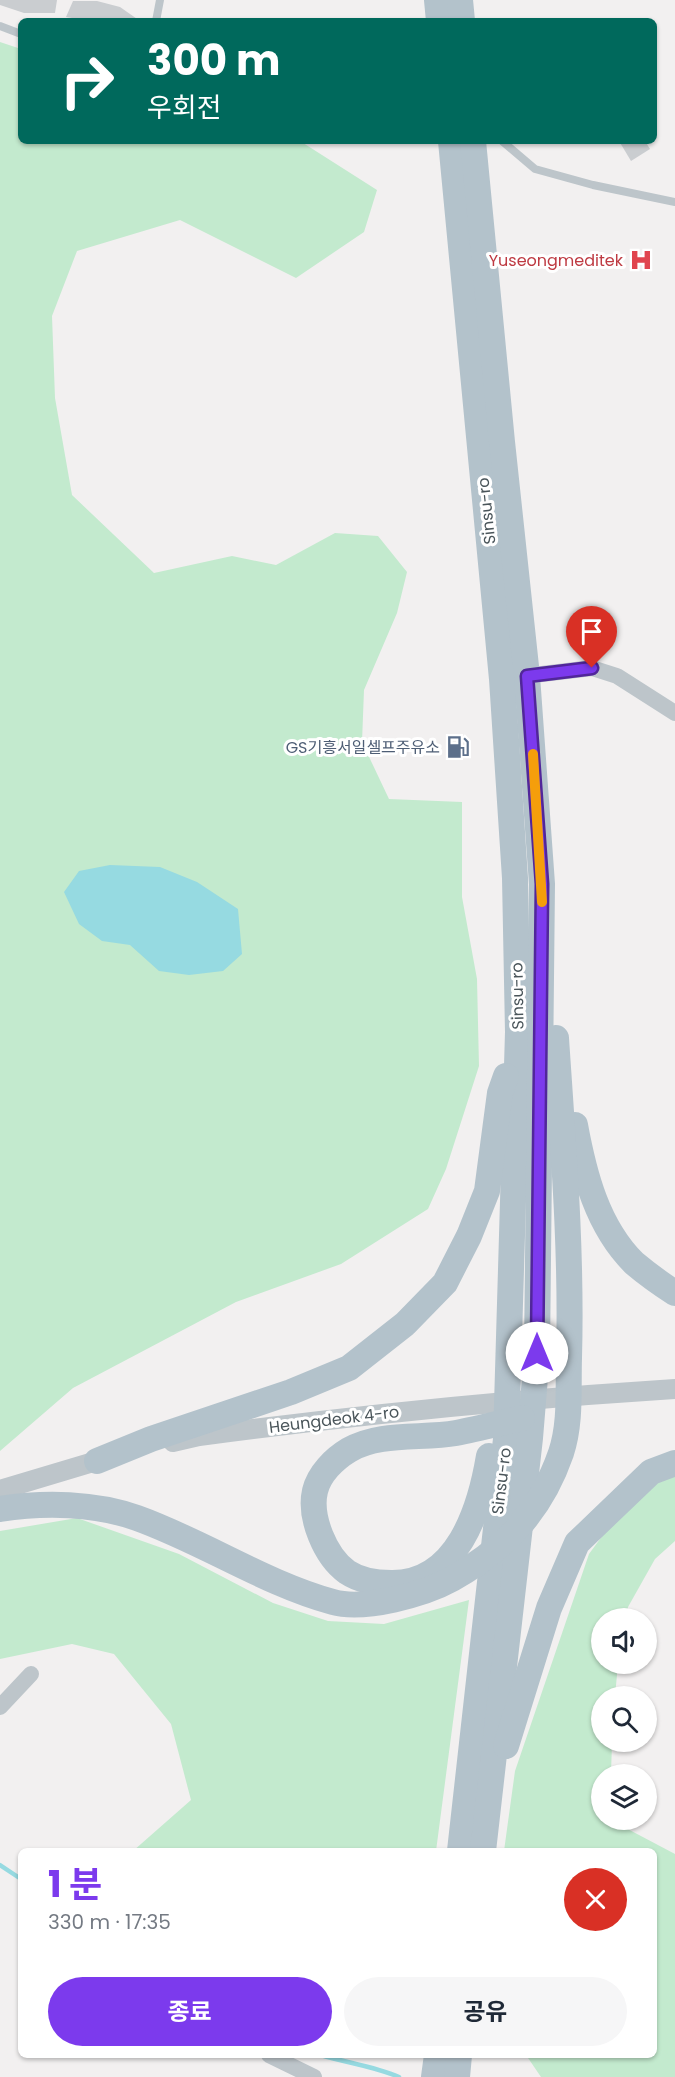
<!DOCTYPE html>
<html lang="ko">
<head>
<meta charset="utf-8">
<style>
  :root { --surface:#fff; --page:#f6f6f7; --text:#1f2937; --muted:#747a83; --accent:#7c3aed }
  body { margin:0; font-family:Poppins,"Noto Sans KR",sans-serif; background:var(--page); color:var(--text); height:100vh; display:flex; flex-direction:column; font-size:22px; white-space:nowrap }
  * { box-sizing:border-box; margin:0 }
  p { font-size:20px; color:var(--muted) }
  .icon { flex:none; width:33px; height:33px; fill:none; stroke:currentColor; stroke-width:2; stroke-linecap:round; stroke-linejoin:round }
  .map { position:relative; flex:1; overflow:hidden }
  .sheet { position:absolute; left:18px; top:1848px; width:639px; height:210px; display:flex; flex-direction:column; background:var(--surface); border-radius:9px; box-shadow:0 2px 4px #0004 }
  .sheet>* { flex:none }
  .top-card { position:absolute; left:18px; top:18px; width:639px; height:126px; border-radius:9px; box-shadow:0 2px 4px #0004; background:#00695c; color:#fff; overflow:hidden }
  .buttons { position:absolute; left:591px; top:1608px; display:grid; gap:12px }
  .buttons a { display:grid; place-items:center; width:66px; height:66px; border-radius:50%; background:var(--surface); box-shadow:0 2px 4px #0004; font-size:30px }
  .pin { position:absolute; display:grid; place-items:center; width:51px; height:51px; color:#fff; margin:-62px -26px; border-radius:50% 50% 50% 0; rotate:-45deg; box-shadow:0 0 6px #0007 }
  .pin .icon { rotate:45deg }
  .me { position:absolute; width:66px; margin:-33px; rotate:0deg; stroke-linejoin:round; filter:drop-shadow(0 0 4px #0008) }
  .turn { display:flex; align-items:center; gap:21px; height:126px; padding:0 30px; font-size:27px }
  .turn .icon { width:78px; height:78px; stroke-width:2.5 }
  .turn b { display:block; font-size:42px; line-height:51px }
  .round { display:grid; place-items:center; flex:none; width:63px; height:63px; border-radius:32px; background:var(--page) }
  .summary { display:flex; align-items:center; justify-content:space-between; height:102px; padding:0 30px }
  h1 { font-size:36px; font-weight:700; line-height:45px; color:var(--accent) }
  .primary-button { display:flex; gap:12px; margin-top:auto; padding:12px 30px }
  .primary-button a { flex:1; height:69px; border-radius:36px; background:var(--accent); color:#fff; font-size:24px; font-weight:700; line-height:69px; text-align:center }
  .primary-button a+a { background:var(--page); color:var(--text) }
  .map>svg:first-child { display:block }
  .green { fill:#c3eace }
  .water { fill:#96dae1 }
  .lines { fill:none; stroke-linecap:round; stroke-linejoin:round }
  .stream { stroke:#96dae1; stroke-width:4.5 }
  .building { fill:#cacdd0 }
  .service { stroke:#bdc5ca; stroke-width:8 }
  .minor { stroke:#bdc5ca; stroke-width:16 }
  .tertiary { stroke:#bdc5ca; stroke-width:20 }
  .primary { stroke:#b3c2cb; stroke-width:26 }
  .route-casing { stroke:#51269a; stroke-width:15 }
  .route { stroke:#7c3aed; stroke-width:10 }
  .slow { stroke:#f59e0b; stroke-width:10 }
  .labels { text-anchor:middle; stroke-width:6; stroke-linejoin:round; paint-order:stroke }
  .health-label { font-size:16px; fill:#be3a42; stroke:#fff; text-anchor:end }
  .street-label { font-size:16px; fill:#4a555a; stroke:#fff }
  .service-label { font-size:16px; fill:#4e5e75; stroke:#fff; text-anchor:end }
</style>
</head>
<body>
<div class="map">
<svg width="675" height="2077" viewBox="0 0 675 2077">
  <rect width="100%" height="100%" fill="#f2f0f0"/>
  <g class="green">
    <polygon points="0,42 21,49 21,141 300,141 377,190 364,232 296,278 180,220 77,251 52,316 55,398 72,495 154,573 232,556 276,565 335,533 378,536 407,572 397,613 364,690 362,742 389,799 462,802 462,897 477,979 479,1066 446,1169 428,1209 341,1264 236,1302 73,1388 0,1451"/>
    <polygon points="675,1471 675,1541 655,1559 628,1607 626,1618 602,1618 602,1664 618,1664 615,1696 602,1696 602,1742 612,1742 611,1774 602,1774 602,1820 620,1820 622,1826 675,1854 675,2077 541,2077 526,2055 654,2055 654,1851 504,1851 515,1771 589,1554 628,1501"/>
    <polygon points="77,1518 179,1554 273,1603 328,1621 384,1624 469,1600 436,1851 133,1851 191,1800 171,1724 114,1654 72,1644 0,1659 0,1531"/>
  </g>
  <polygon class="water" points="110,865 160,867 197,882 238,909 242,954 223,971 189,975 159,971 130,945 102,941 79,924 64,892 79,871"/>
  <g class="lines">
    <g class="stream">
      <polyline points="0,1865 21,1879"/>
      <path d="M 321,2055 C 347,2063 374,2066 399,2077"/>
    </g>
  </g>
  <g class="building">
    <polygon points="0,0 57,0 55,13 24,13 0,5"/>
    <polygon points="73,1 97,1 120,7 140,21 90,21 66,17"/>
    <polygon points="619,141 645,141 650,149 631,161"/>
  </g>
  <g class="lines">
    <g class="service">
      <polyline points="156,21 160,0"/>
      <polyline points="0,26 21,34"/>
      <polyline points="502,141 535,169 593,185 675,202"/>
    </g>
    <g class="minor">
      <polyline points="517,677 592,668 617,676 675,713"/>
      <polyline points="0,1707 31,1674"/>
      <polyline points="269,2055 314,2077"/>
    </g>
    <g class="tertiary">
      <path d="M 173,1442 L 199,1436 C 357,1415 516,1399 675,1389"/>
      <polyline points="0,1490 110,1457"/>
    </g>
    <g class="primary">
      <polyline points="437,0 439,21"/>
      <polyline points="460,0 462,21"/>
      <polyline points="451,141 502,679 515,878 518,1032 506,1439 460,1851"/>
      <polyline points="473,141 502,442 527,676 542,884 537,1353 530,1438 483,1851"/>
      <path d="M 575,1125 C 584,1174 597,1226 634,1263 C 647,1274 661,1284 675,1293"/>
      <path d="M 489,1456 C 480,1510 457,1584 391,1583 C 377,1583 359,1580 347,1572 C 325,1556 309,1517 315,1491 C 319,1474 334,1459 349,1450 C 380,1432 421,1439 456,1433 C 478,1429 500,1423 522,1418"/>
      <polyline points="97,1461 151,1439 291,1392 349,1368 405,1324 445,1283 469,1236 487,1191 500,1093 506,1076"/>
      <path d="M 0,1509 C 44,1502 95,1503 137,1518 C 204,1542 264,1583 333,1602 C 364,1611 425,1594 452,1579 C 505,1549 541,1511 561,1453 C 571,1423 568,1390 569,1358 C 572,1251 563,1144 556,1038"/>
      <polyline points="506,1746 549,1608 577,1543 651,1472 675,1463"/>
      <polyline points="434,2077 437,2055"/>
      <polyline points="457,2077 459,2055"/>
    </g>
  </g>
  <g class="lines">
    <g class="route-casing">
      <polyline id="route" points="537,1353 542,884 527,676 592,668"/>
    </g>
    <use href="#route" class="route"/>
    <polyline class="slow" points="533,754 542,902"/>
  </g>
  <defs>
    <g id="hospital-bare" transform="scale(1.8)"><path d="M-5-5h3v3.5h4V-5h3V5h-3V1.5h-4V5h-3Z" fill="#e0444e" stroke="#fff" stroke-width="2.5" paint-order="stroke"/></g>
    <g id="fuel-bare" transform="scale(1.8)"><path d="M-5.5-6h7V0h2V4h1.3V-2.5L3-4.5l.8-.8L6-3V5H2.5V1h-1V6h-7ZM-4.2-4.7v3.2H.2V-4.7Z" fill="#5c6f8a" stroke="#fff" stroke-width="2.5" paint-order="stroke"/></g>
  </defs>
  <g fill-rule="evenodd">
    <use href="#hospital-bare" x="641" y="260"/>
    <use href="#fuel-bare" x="458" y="747"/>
  </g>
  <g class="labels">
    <g class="health-label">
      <text x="623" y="266">Yuseongmeditek</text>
    </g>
    <g class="street-label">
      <text transform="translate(486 511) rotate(-96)" y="6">Sinsu-ro</text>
      <text transform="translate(517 996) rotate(-91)" y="6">Sinsu-ro</text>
      <text transform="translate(334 1419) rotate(-7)" y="6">Heungdeok 4-ro</text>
      <text transform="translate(501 1481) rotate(-83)" y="6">Sinsu-ro</text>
    </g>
    <g class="service-label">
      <text x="440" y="753">GS기흥서일셀프주유소</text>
    </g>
  </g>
</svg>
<div class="buttons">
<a><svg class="icon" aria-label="sound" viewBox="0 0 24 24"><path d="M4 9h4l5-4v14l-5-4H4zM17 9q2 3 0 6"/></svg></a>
<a><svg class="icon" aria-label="search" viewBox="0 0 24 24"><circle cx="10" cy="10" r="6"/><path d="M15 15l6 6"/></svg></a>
<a><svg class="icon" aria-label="layers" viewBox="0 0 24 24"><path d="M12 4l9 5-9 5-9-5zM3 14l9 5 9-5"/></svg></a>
</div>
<div class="pin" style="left:592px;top:668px;background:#d93025"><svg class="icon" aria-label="arrive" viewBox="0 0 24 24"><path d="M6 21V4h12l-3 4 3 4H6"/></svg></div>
<svg class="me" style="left:537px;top:1353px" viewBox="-20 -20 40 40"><circle r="19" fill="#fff"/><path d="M0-13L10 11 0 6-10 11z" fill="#7c3aed"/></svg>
<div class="top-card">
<div class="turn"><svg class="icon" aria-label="right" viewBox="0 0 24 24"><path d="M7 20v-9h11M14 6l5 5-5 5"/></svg><div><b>300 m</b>우회전</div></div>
</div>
<section class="sheet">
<div class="summary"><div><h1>1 분</h1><p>330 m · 17:35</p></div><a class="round" style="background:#d93025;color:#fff"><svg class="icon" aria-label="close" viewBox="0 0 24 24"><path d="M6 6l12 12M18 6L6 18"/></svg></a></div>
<div class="primary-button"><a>종료</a><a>공유</a></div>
</section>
</div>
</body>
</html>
